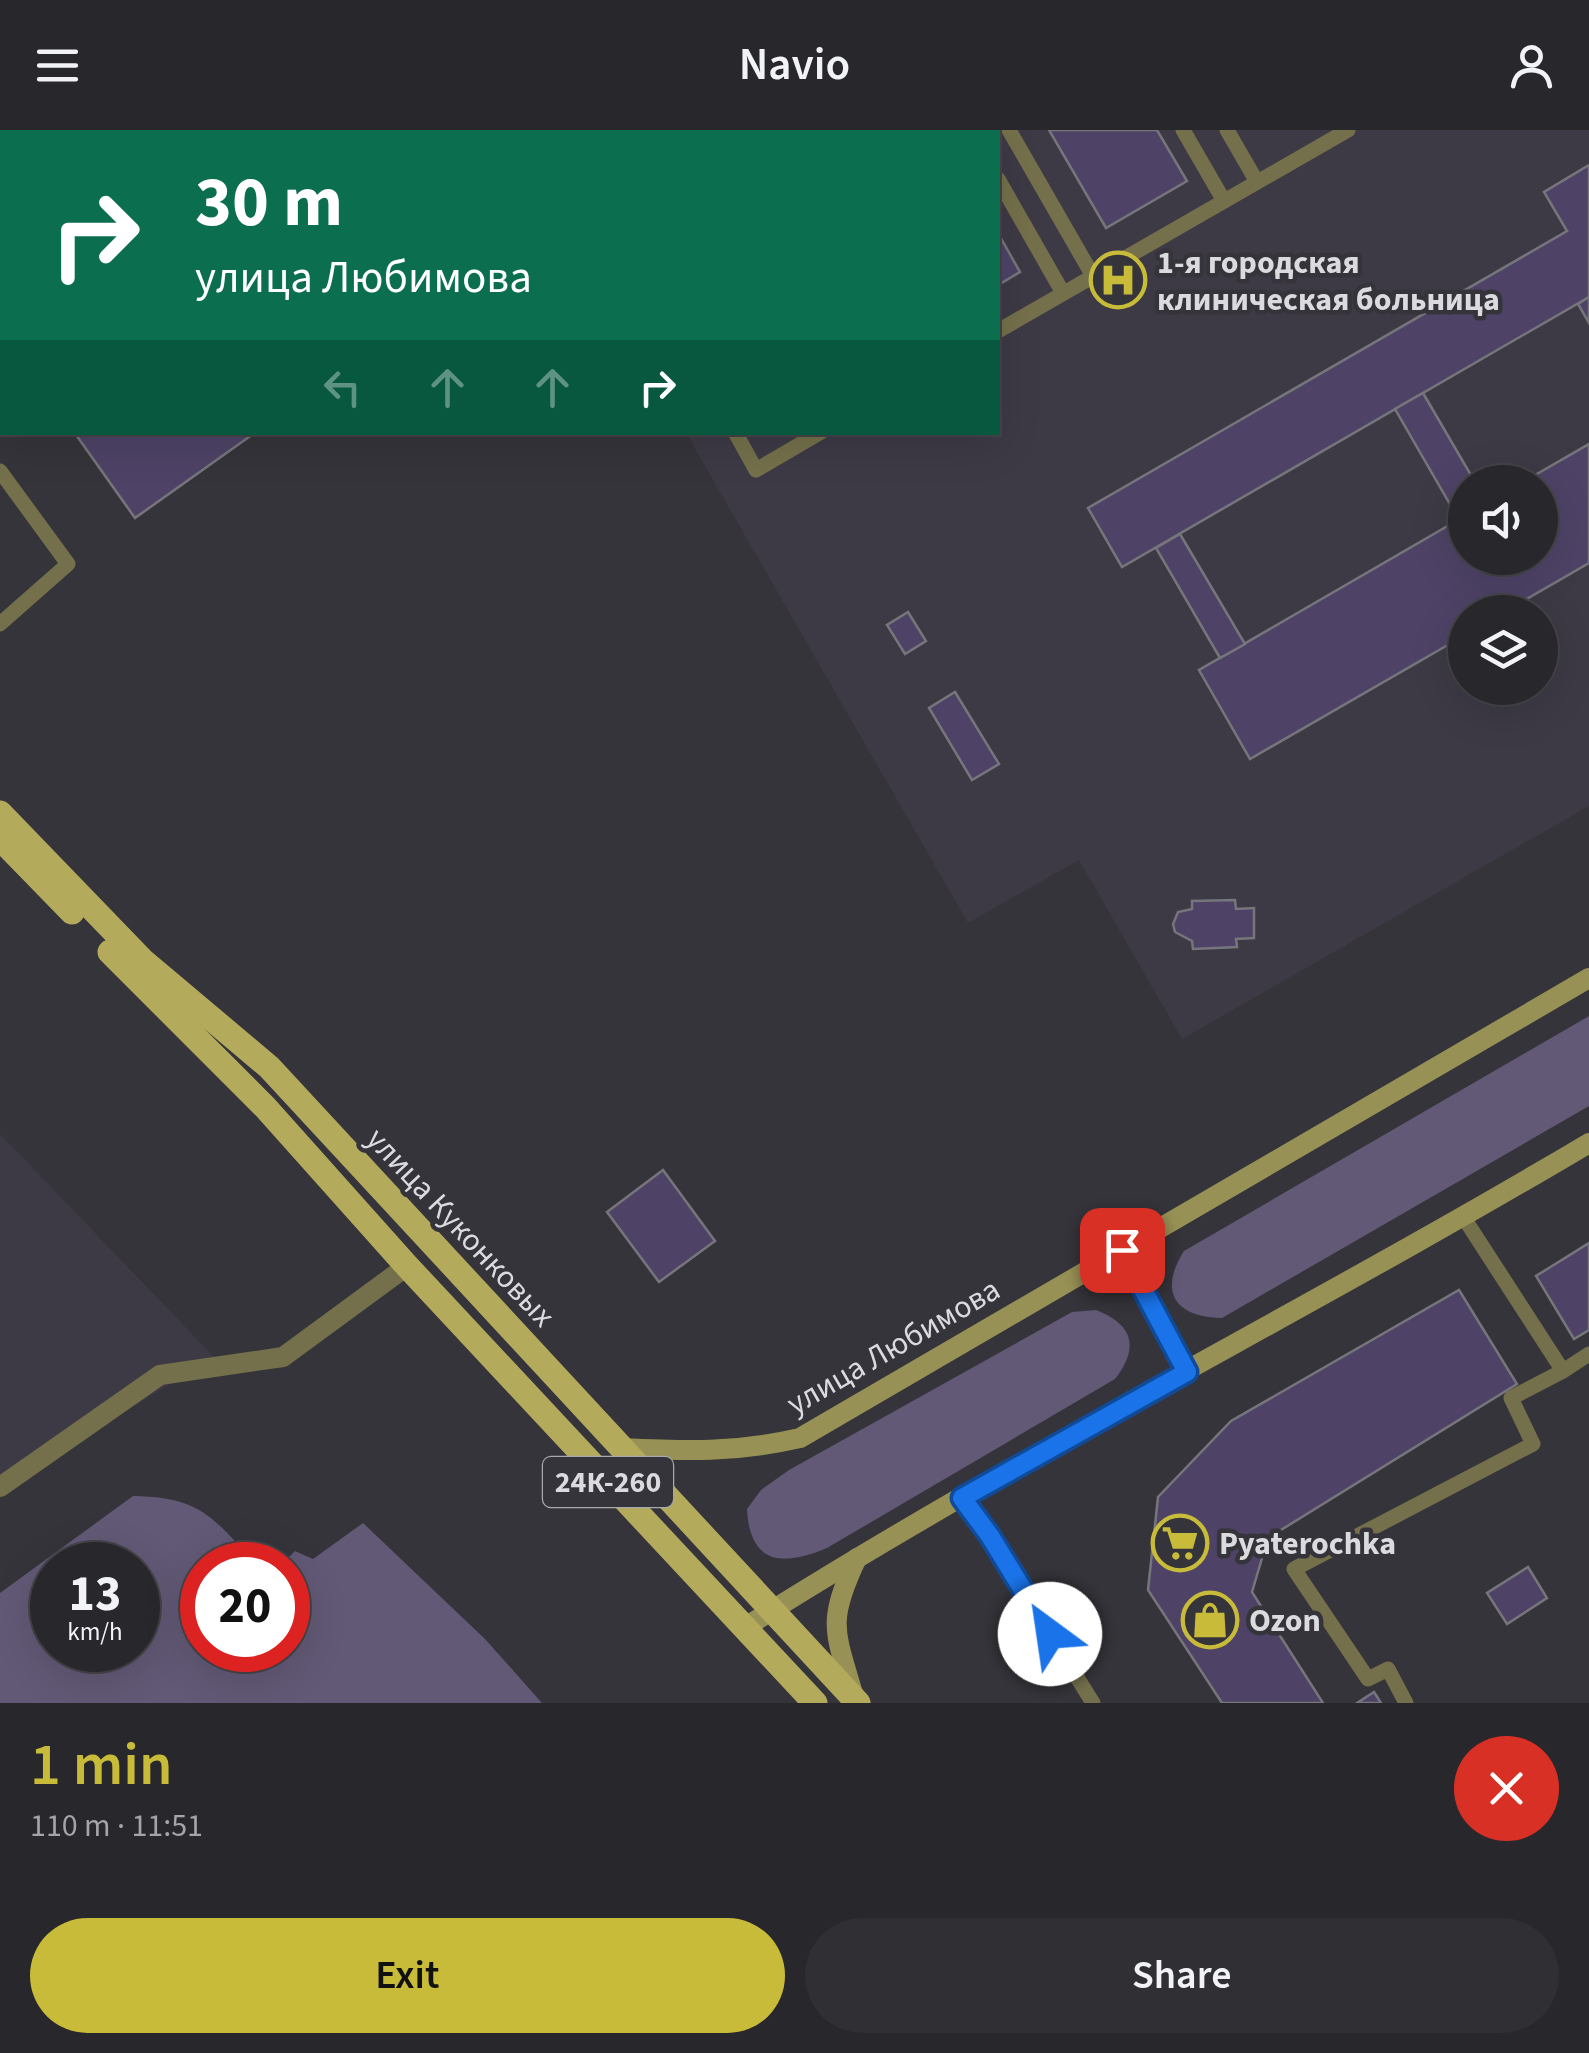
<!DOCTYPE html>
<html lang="en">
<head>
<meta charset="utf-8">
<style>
  :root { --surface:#28272c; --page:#302f34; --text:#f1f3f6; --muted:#a5a5a9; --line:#444448; --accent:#c9bb3a }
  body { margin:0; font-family:"Source Sans 3",sans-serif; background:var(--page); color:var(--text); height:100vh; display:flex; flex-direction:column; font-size:38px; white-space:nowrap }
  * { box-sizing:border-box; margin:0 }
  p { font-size:32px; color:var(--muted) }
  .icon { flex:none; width:55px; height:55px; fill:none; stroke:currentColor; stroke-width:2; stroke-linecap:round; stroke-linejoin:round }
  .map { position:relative; height:1573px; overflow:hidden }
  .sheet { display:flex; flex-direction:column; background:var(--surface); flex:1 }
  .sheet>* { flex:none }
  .top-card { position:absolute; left:0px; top:0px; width:1000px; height:305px; box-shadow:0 10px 40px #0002,0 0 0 2px var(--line); background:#0b6e4f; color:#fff; overflow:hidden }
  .controls { position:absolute; left:1448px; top:335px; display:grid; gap:20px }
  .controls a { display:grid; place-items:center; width:110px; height:110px; border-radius:50%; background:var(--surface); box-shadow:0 10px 40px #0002,0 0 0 2px var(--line); font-size:50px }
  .speed { position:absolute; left:30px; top:1412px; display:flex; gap:20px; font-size:50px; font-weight:700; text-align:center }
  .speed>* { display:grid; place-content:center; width:130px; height:130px; border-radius:50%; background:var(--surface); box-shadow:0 10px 40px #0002,0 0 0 2px var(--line); line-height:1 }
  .speed small { font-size:25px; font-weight:400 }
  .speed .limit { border:15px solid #d22; background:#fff; color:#111 }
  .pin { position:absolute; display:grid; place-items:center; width:85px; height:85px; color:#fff; margin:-42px; border-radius:20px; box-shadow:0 5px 15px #0006 }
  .me { position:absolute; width:110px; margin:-55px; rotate:329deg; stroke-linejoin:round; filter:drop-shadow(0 0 8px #0008) }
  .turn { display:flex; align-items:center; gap:35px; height:210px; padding:0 30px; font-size:45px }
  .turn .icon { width:130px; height:130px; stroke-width:2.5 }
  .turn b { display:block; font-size:70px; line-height:85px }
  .lanes { display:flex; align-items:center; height:95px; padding:0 30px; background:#0003; justify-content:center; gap:50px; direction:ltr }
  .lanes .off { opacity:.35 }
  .round { display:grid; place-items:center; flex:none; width:105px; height:105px; border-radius:52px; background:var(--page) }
  .headline { display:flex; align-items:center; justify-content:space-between; height:170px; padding:0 30px }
  h1 { font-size:60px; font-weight:600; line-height:75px; color:var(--accent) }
  .cta { display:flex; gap:20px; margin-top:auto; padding:20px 30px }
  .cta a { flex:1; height:115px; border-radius:60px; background:var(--accent); color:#111; font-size:40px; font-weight:600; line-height:115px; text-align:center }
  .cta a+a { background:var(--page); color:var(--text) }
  header { display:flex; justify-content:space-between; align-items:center; height:130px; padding:0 30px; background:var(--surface); font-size:45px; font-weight:600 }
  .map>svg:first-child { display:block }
  .built { fill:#3d3a46; fill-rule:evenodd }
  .green { fill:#625976; fill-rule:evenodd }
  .building { fill:#4e4366; stroke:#77757c; stroke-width:2.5 }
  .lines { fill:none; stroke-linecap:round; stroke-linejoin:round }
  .lane { stroke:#74704b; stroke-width:15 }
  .street { stroke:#74704b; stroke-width:20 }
  .secondary { stroke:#979155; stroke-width:20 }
  .primary { stroke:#b3aa5b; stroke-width:25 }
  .route-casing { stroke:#114b97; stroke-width:25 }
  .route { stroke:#1a73e8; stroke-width:18 }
  .labels { text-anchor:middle; stroke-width:9; stroke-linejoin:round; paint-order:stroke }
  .shield { fill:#35343a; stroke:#a9a8ad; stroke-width:2.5 }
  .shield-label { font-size:30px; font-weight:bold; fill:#dbdade }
  .poi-label { font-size:32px; font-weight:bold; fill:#dbdade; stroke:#35343a; text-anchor:start }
  .street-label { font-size:32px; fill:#dbdade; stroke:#35343a }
</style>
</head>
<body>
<header><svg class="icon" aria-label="menu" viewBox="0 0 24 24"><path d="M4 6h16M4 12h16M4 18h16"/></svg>Navio<svg class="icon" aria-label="person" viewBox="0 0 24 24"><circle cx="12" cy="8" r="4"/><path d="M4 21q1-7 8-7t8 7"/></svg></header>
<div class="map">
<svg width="1589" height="1573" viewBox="0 0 1589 1573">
  <rect width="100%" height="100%" fill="#35343a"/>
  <g class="built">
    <path d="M 512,0 L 1589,0 L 1589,676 L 1182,909 L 1079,730 L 968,793 L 686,303 L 998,302 L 998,2 ZM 1465,352 L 1540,352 L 1540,428 L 1465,428 ZM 1465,482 L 1540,482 L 1540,558 L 1465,558 Z"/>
    <polygon points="0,1004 214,1227 0,1358"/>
  </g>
  <g class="green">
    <path d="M 1589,886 L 1589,976 L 1222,1188 C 1175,1187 1158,1162 1184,1121 Z"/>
    <path d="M 1096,1180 C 1134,1195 1139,1218 1115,1249 L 827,1418 C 784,1436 750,1436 747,1379 L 761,1360 L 789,1340 L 1072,1182 Z"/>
    <path d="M 133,1366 C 202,1367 213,1388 257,1435 L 202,1435 L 202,1520 L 288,1520 L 288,1435 L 281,1435 L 295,1421 L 313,1429 L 363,1393 L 485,1509 L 542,1573 L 0,1573 L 0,1463 ZM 52,1435 L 138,1435 L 138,1520 L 52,1520 Z"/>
  </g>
  <g class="building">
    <polygon points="600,0 700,0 701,2 601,2"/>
    <polygon points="834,0 937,0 939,2 835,2"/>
    <polygon points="1049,0 1157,0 1187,51 1106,98"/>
    <polygon points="1589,35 1589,167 1122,437 1088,378 1567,101 1544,62"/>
    <polygon points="998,103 1020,142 998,155"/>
    <polygon points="1589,167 1589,193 1578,174"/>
    <polygon points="1423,263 1475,352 1465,352 1465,386 1459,390 1395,279"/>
    <polygon points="74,302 256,302 135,388"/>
    <polygon points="1589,314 1589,433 1504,482 1465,482 1465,505 1250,629 1199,540 1465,386 1465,428 1540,428 1540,352 1523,352"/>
    <polygon points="1180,404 1245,514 1220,528 1156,418"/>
    <polygon points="908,482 926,511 905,524 887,495"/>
    <polygon points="955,562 999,634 972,650 929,578"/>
    <polygon points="1235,770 1236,779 1254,778 1254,808 1236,809 1237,817 1193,819 1192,811 1175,802 1173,794 1178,782 1192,779 1192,771"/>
    <polygon points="663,1040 715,1111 659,1152 607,1082"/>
    <polygon points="1589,1113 1589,1200 1574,1209 1536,1146"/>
    <polygon points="1459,1160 1517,1254 1268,1408 1252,1462 1323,1573 1222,1573 1148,1460 1158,1367 1231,1291"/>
    <polygon points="1528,1437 1547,1468 1507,1494 1487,1463"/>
    <polygon points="1374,1562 1381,1573 1357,1573"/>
  </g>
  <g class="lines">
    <g class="lane">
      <polyline points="561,0 562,2"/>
      <polyline points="732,0 734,2"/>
      <polyline points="796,0 797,2"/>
      <polyline points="969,0 971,2"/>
      <polyline points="1009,0 1093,146"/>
      <polyline points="1183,0 1224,71"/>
      <polyline points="1227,0 1257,52"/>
      <polyline points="998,49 1063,163"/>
      <polyline points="998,201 1348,0"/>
      <polyline points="0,299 2,297"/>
      <polyline points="735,302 756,340 821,302"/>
      <polyline points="0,341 68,434 0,494"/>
      <polyline points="1464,1088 1563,1241 1589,1224"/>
      <polyline points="962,1369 989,1406 1093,1573"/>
      <polyline points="1406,1573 1388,1539 1368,1549 1294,1439 1533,1314 1511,1268 1563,1241"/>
    </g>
    <polyline class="street" points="0,1357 160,1245 283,1227 407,1136"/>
    <g class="secondary">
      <polyline points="1121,1120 1187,1242"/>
      <path d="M 621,1318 C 687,1321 734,1323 800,1308 L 1589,848"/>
      <path d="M 744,1498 C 1018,1324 1310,1179 1589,1013"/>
      <path d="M 854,1567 C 835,1501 826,1493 857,1428"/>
    </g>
    <g class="primary">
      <polyline points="0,683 142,830 269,937 858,1573"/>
      <polyline points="0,708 72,782"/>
      <polyline points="110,822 265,977 407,1136 815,1573"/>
    </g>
  </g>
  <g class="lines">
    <g class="route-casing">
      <polyline id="route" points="1050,1504 990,1406 962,1368 1187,1242 1122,1120"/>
    </g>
    <use href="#route" class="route"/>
  </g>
  <defs>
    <g id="hospital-ring" transform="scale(2.875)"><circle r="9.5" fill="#35343a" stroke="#c9bb3a" stroke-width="1.5"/><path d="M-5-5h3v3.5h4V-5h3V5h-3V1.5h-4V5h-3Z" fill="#c9bb3a"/></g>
    <g id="supermarket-ring" transform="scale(2.875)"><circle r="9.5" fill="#35343a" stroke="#c9bb3a" stroke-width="1.5"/><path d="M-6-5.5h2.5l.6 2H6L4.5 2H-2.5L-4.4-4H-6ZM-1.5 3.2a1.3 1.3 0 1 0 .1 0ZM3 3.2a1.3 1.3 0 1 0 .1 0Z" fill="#c9bb3a"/></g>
    <g id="shop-ring" transform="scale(2.875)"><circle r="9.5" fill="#35343a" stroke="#c9bb3a" stroke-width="1.5"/><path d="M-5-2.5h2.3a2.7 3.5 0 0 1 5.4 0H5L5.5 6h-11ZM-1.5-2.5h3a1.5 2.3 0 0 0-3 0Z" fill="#c9bb3a"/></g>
  </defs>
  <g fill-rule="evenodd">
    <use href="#hospital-ring" x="1118" y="150"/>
    <use href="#supermarket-ring" x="1180" y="1413"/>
    <use href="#shop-ring" x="1210" y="1490"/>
  </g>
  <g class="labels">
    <rect class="shield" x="543" y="1327" width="130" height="50" rx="8"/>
    <g class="shield-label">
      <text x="608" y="1362">24К-260</text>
    </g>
    <g class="poi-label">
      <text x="1157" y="143">1-я городская<tspan x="1157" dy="37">клиническая больница</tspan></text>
      <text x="1219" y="1424">Pyaterochka</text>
      <text x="1249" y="1501">Ozon</text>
    </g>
    <g class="street-label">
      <text transform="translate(461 1097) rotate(47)" y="11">улица Куконковых</text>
      <text transform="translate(893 1216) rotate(-30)" y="11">улица Любимова</text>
    </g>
  </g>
</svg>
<div class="controls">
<a><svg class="icon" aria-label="sound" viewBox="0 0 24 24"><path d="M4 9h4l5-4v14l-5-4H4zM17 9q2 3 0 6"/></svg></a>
<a><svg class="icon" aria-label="layers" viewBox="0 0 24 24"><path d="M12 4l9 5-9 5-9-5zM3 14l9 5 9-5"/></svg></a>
</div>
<div class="speed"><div>13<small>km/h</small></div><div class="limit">20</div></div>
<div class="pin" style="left:1122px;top:1120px;background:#d93025"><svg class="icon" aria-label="arrive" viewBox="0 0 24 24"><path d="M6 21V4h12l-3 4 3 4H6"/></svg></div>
<svg class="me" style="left:1050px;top:1504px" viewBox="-20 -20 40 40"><circle r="19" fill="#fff"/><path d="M0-13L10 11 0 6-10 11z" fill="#1a73e8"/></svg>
<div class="top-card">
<div class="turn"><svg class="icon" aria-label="right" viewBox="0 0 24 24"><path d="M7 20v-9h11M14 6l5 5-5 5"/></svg><div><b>30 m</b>улица Любимова</div></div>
<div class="lanes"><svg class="icon off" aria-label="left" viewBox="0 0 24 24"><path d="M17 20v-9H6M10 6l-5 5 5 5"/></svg><svg class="icon off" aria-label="ahead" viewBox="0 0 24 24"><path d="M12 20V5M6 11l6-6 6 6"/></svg><svg class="icon off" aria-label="ahead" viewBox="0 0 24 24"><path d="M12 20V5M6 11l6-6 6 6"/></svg><svg class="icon" aria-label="right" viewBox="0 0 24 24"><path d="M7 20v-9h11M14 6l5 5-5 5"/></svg></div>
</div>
</div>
<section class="sheet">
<div class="headline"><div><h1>1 min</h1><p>110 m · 11:51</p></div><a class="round" style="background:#d93025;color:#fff"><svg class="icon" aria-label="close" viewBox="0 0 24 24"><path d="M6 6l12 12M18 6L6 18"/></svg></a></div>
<div class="cta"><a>Exit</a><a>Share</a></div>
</section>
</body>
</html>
